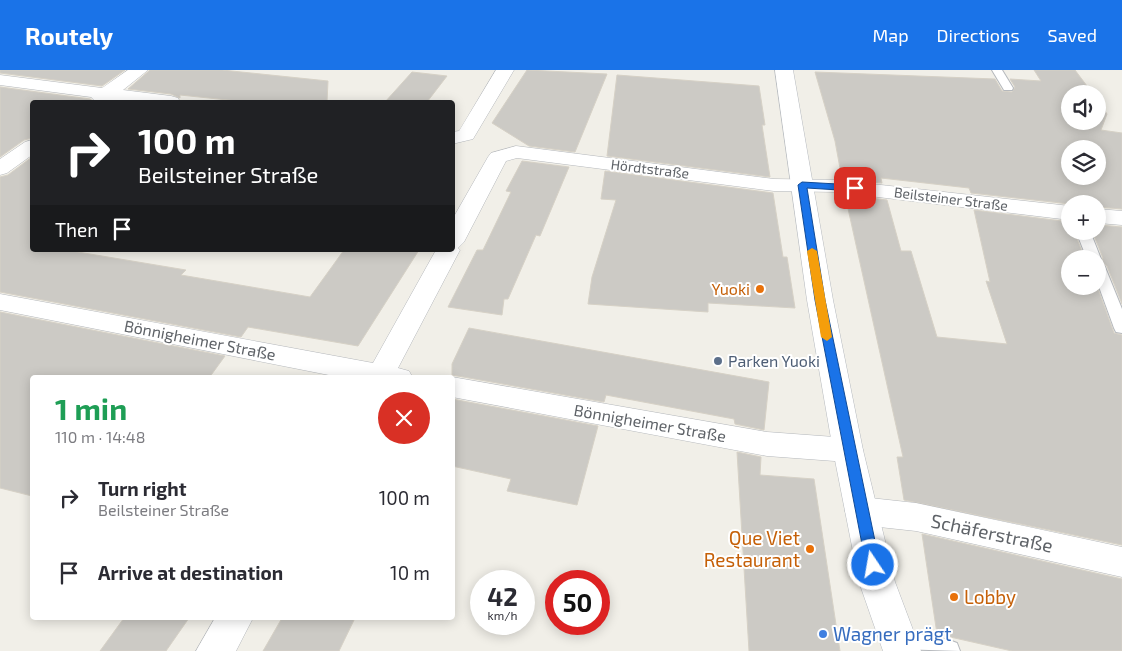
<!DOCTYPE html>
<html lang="en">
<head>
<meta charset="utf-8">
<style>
  :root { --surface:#fff; --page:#f7f7f7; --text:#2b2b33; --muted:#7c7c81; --accent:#1a73e8 }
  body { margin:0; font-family:"Exo 2",sans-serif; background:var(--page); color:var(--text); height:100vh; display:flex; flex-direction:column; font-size:19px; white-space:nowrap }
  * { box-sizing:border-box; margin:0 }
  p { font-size:16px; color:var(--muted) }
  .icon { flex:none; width:28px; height:28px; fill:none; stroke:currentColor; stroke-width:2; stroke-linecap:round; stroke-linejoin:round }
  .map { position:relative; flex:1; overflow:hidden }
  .sheet { position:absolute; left:30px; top:305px; width:425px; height:245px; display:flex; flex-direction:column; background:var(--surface); border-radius:5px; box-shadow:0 2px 12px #0003 }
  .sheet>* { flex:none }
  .guide { position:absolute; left:30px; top:30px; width:425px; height:152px; border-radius:5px; box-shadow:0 2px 12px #0003; background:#202124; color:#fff; overflow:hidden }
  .fabs { position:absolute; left:1061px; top:15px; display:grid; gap:10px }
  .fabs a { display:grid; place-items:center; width:45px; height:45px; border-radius:50%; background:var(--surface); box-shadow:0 2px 12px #0003; font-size:25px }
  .speed { position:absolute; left:470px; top:500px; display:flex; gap:10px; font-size:25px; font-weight:700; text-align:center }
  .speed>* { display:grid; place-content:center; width:65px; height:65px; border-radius:50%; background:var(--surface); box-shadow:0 2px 12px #0003; line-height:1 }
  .speed small { font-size:12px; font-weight:400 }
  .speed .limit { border:8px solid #d22; background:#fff; color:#111 }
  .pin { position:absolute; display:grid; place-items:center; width:42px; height:42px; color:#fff; margin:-21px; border-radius:10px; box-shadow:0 2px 8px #0006 }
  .me { position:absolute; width:55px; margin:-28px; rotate:348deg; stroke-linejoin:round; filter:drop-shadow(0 0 4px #0008) }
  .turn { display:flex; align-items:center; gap:18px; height:105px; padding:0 25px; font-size:22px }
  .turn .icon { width:65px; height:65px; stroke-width:2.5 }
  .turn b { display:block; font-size:35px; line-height:42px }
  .then { display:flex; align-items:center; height:48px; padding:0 25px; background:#0003; gap:10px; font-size:19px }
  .round { display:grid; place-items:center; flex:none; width:52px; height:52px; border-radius:26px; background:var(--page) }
  .overview { display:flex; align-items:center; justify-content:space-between; height:85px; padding:0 25px }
  h1 { font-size:30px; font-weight:700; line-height:38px; color:#1e9e55 }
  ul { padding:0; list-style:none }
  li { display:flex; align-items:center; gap:15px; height:75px; padding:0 25px }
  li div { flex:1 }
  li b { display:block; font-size:19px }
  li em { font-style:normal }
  header { display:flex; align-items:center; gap:30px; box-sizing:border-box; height:70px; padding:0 25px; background:var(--accent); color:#fff }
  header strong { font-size:24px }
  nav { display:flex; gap:28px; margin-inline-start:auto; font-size:18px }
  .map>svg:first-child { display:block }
  .building { fill:#cccac5; stroke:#d6d1c6; fill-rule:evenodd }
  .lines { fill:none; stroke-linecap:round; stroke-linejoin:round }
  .service-casing { stroke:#b5b8bc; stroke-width:2 }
  .minor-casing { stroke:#b5b8bc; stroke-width:1 }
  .secondary-casing { stroke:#b6babf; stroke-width:1 }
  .service { fill:#fff; fill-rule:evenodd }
  .minor { fill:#fff; fill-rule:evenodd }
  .secondary { fill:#fff; fill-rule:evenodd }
  .route { fill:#1a73e8; stroke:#114b97 }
  .slow { fill:#f59e0b }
  .food-dot { fill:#e8710a; stroke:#fff; stroke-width:2 }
  .service-dot { fill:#5c6f8a; stroke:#fff; stroke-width:2 }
  .shop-dot { fill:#3f7fe0; stroke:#fff; stroke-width:2 }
  .labels { text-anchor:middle; stroke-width:4; stroke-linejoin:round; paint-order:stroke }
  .far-street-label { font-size:14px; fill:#5f6368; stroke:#fff }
  .food-label { font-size:16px; fill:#c56008; stroke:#fff; text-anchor:end }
  .street-label { font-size:16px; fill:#5f6368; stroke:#fff }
  .service-label { font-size:16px; fill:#4e5e75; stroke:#fff; text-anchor:start }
  .near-street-label { font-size:19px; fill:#5f6368; stroke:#fff }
  .near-food-label { font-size:19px; fill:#c56008; stroke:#fff; text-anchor:end }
  .near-shop-label { font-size:19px; fill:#366cbe; stroke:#fff; text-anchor:start }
</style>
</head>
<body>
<header>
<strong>Routely</strong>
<nav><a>Map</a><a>Directions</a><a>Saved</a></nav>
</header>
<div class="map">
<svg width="1122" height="581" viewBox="0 0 1122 581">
  <rect width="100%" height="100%" fill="#f1efe8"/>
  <g class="building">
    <polygon points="0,0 125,0 102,16 0,3"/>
    <polygon points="150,0 222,0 328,11 327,32 247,32 180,25 180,28 171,24 128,19"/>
    <polygon points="527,0 607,4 575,82 529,76 492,53"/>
    <path d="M 1034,0 L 1075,0 L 1093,24 L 1070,24 L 1070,51 L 1098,51 L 1098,30 L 1107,44 L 1101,60 L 1122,63 L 1122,139 L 1098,137 L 1098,134 L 1070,134 L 971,123 L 969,118 L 881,108 L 882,113 L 842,109 L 835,71 L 815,2 L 995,9 L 1002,21 L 1012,22 L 1015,17 L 1010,9 L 1041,11 ZM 1070,79 L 1098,79 L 1098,106 L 1070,106 Z"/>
    <polygon points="412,2 447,6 427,32 385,32"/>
    <polygon points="617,5 759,16 765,55 762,55 770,107 607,86"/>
    <polygon points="0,17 90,29 94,32 32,32 32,68 24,70 0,87"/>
    <polygon points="32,87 32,180 66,180 186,200 181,205 310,227 344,180 419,180 358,276 248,257 241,267 0,222 0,107 8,105"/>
    <polygon points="522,91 569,97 540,166 536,165 508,229 504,229 502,245 448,237 477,180 483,180 511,122 506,121"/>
    <polygon points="605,101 773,123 783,187 787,187 795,238 708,233 708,242 588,234 592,207 616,130 601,129"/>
    <polygon points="845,125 887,130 901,181 911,181 937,267 1007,274 986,211 990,212 974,140 1070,152 1070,161 1074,161 1085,189 1070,189 1070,216 1097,216 1114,263 1122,265 1122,475 904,430 897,387 903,387"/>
    <polygon points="1098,155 1122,157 1122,234 1107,196 1101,192 1103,188 1092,161 1098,161"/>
    <polygon points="0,242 225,286 209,308 32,308 32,426 0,418"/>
    <polygon points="469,258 769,312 764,360 735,354 734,349 606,325 604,332 452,305 452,294"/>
    <polygon points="452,329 598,356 577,435 507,421 511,409 452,396"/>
    <polygon points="737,382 761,387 760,405 814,409 840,581 749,581"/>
    <polygon points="922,464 1122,509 1122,581 1012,581 937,564"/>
    <polygon points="124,548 189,548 166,581 100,581"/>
    <polygon points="282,548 355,548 339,581 263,581"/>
  </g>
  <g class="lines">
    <g class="service-casing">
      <g id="service">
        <polygon points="992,0 1002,0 1013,18 1012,20 1004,20"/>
        <polygon points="1076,161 1090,161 1101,189 1099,192 1098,192 1098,189 1087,189"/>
        <polygon points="1098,193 1103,194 1105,197 1122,239 1122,263 1116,262 1114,258 1098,214"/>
        <polygon points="898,559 949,570 957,573 960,581 898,579 890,576 887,569 890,562"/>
      </g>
    </g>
    <g class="minor-casing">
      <g id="minor">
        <polygon points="128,0 148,0 123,20 171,26 178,28 180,32 132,32 110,30 104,32 96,32 91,27 0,15 0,5 102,18"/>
        <polygon points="496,0 514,0 473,69 452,74 452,62 459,61"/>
        <polygon points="32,70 32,85 7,103 0,105 0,89 25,72"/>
        <polygon points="516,76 774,109 836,110 1070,136 1070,150 836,122 774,121 517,88 506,91 464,172 458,178 460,180 398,298 409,301 413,308 344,308 0,240 0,224 373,293 436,180 452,180 452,150 488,87 491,83"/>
        <polygon points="1098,139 1122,141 1122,155 1098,153"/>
        <polygon points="452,307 767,362 848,368 859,372 863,380 859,388 848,392 767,386 452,327 452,308 449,308"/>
        <polygon points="861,427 916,433 1122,477 1122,507 916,461 861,455 849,451 845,441 849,431"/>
        <polygon points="215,548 253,548 236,581 196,581"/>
      </g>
    </g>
    <g class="secondary-casing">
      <polygon id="secondary" points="775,0 793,0 833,230 863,380 895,512 921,581 883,581 859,512 833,380 807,230"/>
    </g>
    <use href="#service" class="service"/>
    <use href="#minor" class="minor"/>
    <use href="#secondary" class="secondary"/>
  </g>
  <polygon class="route" points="802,112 855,115 860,118 855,121 807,118 825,230 880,495 878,499 873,501 868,499 866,495 815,230 798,115"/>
  <polygon class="slow" points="812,178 817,181 832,267 827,271 821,267 807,181"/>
  <g class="food-dot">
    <circle cx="760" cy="219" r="5"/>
    <circle cx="810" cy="479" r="5"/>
    <circle cx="954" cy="527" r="5"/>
  </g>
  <circle class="service-dot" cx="718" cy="291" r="5"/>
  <circle class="shop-dot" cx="823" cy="564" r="5"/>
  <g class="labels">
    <g class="far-street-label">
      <text transform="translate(650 99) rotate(7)" y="5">Hördtstraße</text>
      <text transform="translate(951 129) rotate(7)" y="5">Beilsteiner Straße</text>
    </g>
    <g class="food-label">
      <text x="750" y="225">Yuoki</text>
    </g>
    <g class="street-label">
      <text transform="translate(200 270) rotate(11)" y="6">Bönnigheimer Straße</text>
      <text transform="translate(650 353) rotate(10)" y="6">Bönnigheimer Straße</text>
    </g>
    <g class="service-label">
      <text x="728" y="297">Parken Yuoki</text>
    </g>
    <g class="near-street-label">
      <text transform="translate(992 463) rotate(12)" y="7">Schäferstraße</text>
    </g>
    <g class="near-food-label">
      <text x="800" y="475">Que Viet<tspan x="800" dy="22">Restaurant</tspan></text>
      <text x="964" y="534" text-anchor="start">Lobby</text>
    </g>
    <g class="near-shop-label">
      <text x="833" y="571">Wagner prägt</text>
    </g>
  </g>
</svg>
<div class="fabs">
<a><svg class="icon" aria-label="sound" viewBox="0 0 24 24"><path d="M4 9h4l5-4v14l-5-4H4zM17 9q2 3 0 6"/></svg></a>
<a><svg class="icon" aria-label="layers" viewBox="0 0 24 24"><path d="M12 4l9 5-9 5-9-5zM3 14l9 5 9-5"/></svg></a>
<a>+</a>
<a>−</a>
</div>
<div class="speed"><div>42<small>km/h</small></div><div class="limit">50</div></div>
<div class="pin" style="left:855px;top:118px;background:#d93025"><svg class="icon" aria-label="arrive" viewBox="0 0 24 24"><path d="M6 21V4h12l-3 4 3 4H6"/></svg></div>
<svg class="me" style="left:873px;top:495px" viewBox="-20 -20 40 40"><circle r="17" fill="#1a73e8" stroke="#fff" stroke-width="3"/><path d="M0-11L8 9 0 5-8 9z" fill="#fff"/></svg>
<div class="guide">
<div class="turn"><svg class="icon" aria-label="right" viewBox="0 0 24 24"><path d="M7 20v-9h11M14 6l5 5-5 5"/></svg><div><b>100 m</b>Beilsteiner Straße</div></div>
<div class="then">Then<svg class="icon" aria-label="arrive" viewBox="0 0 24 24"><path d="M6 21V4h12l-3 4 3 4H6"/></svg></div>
</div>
<section class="sheet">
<div class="overview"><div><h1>1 min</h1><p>110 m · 14:48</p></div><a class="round" style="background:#d93025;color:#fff"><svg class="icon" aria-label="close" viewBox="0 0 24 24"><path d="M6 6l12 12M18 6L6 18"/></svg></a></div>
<ul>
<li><svg class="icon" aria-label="right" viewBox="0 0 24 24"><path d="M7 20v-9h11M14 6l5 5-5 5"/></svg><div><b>Turn right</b><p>Beilsteiner Straße</p></div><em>100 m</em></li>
<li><svg class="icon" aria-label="arrive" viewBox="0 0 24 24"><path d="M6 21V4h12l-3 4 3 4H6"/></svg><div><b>Arrive at destination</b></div><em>10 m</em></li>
</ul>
</section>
</div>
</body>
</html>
